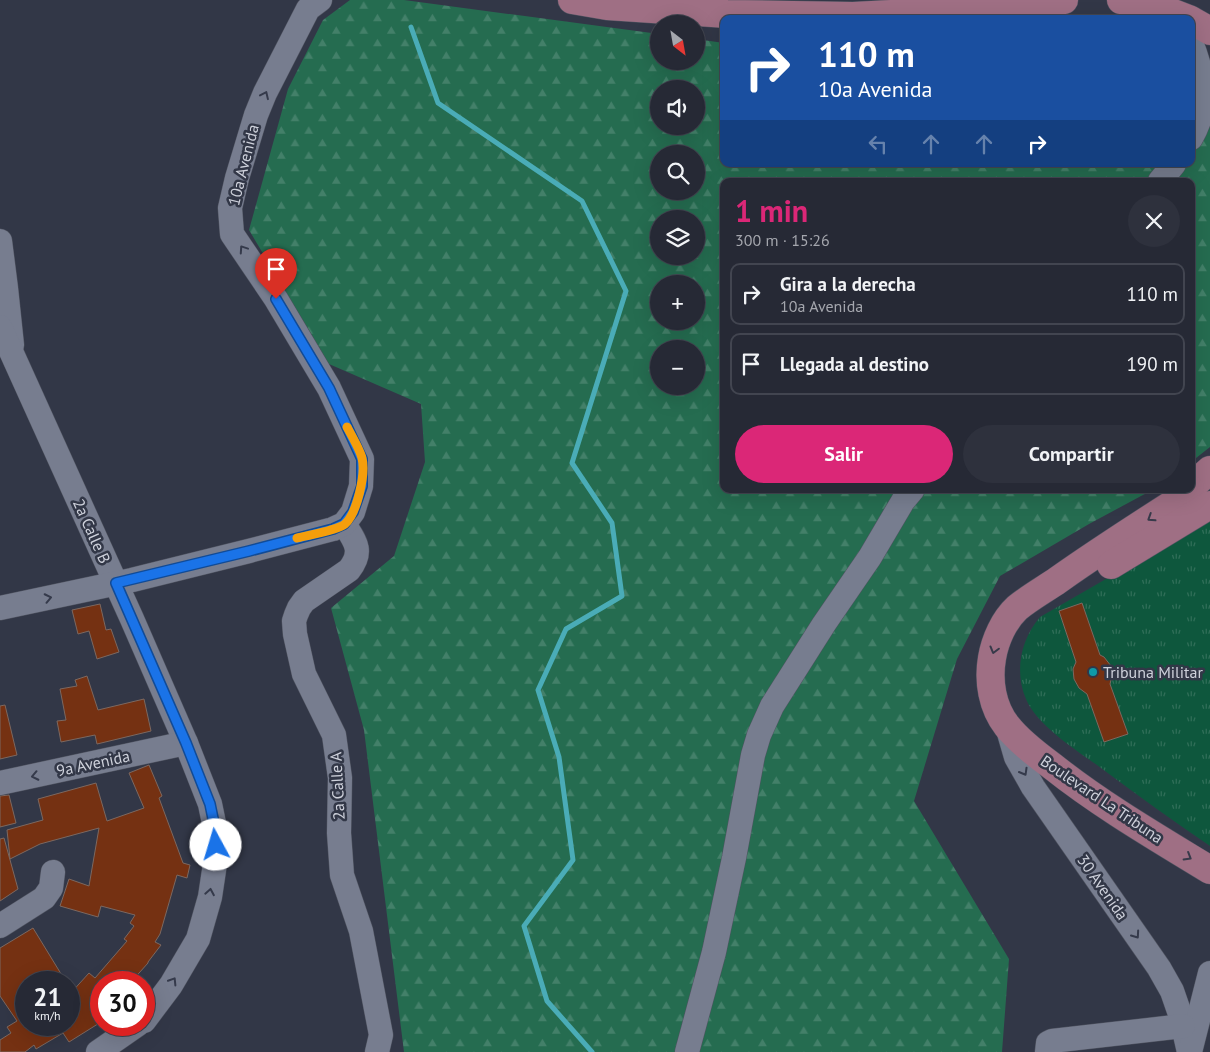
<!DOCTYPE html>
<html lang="es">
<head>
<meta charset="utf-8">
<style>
  :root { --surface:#262935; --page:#2e313d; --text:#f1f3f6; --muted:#a4a6ad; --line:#424550; --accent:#db2777 }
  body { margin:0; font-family:"PT Sans",sans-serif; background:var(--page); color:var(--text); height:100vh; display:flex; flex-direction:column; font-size:19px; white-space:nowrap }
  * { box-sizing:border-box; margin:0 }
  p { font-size:16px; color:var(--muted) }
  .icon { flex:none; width:28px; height:28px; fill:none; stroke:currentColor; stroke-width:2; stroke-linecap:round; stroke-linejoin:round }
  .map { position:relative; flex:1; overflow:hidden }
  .panel { position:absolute; left:720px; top:178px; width:475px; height:315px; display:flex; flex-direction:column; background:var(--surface); border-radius:10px; box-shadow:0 5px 20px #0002,0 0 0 1px var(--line) }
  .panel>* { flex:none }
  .top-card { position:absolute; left:720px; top:15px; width:475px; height:152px; border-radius:10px; box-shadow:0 5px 20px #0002,0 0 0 1px var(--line); background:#1a4fa0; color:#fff; overflow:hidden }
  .needle { width:32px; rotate:149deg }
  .buttons { position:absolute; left:650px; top:15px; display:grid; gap:10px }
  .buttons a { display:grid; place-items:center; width:55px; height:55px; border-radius:50%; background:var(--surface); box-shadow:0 5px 20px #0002,0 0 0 1px var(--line); font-size:25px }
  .speed { position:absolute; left:15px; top:971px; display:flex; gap:10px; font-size:25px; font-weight:700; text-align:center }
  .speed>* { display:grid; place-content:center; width:65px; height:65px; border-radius:50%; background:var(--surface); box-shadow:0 5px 20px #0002,0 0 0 1px var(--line); line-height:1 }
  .speed small { font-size:12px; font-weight:400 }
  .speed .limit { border:8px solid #d22; background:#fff; color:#111 }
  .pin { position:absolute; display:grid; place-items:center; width:42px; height:42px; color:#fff; margin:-51px -21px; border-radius:50% 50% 50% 0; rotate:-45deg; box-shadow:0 0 5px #0007 }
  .pin .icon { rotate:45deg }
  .me { position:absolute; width:55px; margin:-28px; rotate:354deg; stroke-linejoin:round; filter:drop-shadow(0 0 4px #0008) }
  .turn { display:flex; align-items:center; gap:18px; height:105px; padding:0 15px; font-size:22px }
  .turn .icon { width:65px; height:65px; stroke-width:2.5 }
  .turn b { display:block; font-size:35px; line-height:42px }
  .lanes { display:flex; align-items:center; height:48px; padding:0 15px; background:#0003; justify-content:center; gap:25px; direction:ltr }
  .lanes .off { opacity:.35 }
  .round { display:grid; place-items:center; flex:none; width:52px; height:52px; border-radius:26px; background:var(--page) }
  .summary { display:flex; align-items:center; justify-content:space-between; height:85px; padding:0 15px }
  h1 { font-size:30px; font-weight:700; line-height:38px; color:var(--accent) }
  .cta { display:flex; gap:10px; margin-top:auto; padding:10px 15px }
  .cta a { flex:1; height:58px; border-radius:30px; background:var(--accent); color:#fff; font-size:20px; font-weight:700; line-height:58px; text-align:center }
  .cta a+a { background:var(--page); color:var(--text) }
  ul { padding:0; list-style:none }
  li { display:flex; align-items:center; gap:15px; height:62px; margin:0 10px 8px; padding:0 5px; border:2px solid var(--line); border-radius:10px }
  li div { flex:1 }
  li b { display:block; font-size:19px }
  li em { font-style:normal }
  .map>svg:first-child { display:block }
  .grass { fill:url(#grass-tufts) }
  .forest { fill:url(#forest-firs); fill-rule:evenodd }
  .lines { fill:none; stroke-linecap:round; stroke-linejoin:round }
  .stream { stroke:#4aacb7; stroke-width:5 }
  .building { fill:#753112; stroke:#7c6860 }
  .minor-casing { stroke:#505461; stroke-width:25 }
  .major-casing { stroke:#505461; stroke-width:29 }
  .minor { stroke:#777d8f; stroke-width:24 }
  .major { stroke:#9f6f84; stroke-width:28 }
  .oneway { stroke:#353a4b }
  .oneway2 { stroke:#373a4a }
  .route-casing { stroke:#114b97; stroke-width:12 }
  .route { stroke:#1a73e8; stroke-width:9 }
  .slow { stroke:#f59e0b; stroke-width:9 }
  .culture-dot { fill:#0f9aa8; stroke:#323747; stroke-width:2 }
  .labels { text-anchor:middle; stroke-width:5; stroke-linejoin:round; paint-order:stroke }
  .street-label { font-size:16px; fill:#ced1db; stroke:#323747 }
  .poi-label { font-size:16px; fill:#ced1db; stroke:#323747; text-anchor:start }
</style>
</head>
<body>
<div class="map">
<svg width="1210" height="1052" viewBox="0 0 1210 1052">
  <defs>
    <pattern id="grass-tufts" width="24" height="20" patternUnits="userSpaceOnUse" patternTransform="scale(1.25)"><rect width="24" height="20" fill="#0e573d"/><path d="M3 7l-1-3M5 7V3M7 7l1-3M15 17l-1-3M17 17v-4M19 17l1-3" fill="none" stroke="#306e58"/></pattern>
    <pattern id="forest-firs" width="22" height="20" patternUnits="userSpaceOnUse" patternTransform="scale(1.25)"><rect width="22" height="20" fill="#256c50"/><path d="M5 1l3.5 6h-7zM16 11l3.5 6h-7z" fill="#438069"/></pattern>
  </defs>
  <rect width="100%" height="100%" fill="#323747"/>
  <path class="grass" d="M 1210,516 L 1210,846 C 1173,821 1137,795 1101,768 C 1078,751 1037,726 1026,699 C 1014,671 1021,639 1040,617 L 1125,568 Z"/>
  <path class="forest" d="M 350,0 L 404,0 L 659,34 L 659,61 L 696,61 L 696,39 L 724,43 L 724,164 L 1191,164 L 1191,61 L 1210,75 L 1210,447 L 1191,462 L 1191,181 L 724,181 L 724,489 L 1154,489 L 1089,524 L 1000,576 L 957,659 L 914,801 L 1009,959 L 1002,1052 L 404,1052 L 364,730 L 331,608 L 394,556 L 425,462 L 421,404 L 329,364 L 249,230 L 288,89 L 323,20 ZM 659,89 L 696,89 L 696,126 L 659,126 ZM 659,154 L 696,154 L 696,191 L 659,191 ZM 659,219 L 696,219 L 696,256 L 659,256 ZM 659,284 L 696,284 L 696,321 L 659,321 ZM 659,349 L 696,349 L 696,386 L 659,386 Z"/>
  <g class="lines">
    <polyline class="stream" points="411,27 438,103 582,201 626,291 572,463 612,523 622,596 566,629 538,690 559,757 573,860 524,926 547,1001 592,1052"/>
  </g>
  <g class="building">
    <polygon points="1082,603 1100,655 1104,657 1111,666 1112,676 1110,684 1128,734 1104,742 1087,694 1079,688 1074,679 1073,669 1076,662 1059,611"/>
    <polygon points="100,604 106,630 111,629 119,652 97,659 89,631 78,634 72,610"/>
    <polygon points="87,676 98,710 144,699 151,731 97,744 95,735 61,742 57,721 66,720 60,689 77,686 75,680"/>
    <polygon points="5,705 17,755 0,759 0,706"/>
    <polygon points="149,765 162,796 159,798 183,863 190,865 187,878 177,875 160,934 155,942 161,945 148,962 148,963 131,982 99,982 101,983 101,1022 69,1042 63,1033 36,1049 34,1045 25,1052 0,1052 0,1040 11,1033 7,1027 17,1021 0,996 0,948 33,928 66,982 26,982 26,1025 69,1025 69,995 89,973 95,978 127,941 124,939 134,926 130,923 135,915 101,906 98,917 60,906 69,879 89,886 99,828 40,844 10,859 7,830 43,820 38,799 96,783 107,821 144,808 129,773"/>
    <polygon points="9,795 16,823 0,827 0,796"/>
    <polygon points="4,838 18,889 0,901 0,839"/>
  </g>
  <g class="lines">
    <g class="minor-casing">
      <g id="minor">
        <path d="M 1191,42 C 1204,75 1210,106 1191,138"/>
        <polyline points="1160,181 1174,164"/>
        <polyline points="0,241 6,288 12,345"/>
        <polyline points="0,327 132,619 186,743 210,804 216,833 216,857 210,897 198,939 171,985 144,1021"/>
        <path d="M 344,524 C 355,541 364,551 349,570 L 304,601 L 299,608 L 296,615 L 294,621 L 295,634 L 304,674 L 334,735 L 340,778 L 339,833 L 342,875 L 361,931 L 381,1035 L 377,1052"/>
        <polyline points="0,608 132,580 249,551 333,529 344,524 353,512 361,486 362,459 329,388 276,299 232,234 230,208 237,178 256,115 265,93 308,9 320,0"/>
        <polyline points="1007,726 1016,757 1033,787 1159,968 1172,991 1181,1017 1189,1052"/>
        <polyline points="0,783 186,743"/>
        <polyline points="0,926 44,898 51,888 53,872"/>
        <polyline points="1191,1048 1210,973"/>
        <polyline points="98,1052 137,1025"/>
        <polyline points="687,1052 714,952 734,858 753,755 759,735 772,706 824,624 870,557 903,501 913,489"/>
        <polyline points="1047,1052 1048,1043 1052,1041 1183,1026"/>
      </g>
    </g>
    <g class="major-casing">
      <g id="major">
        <polyline points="572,0 607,6 727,14 853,16 985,9 1064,0"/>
        <polyline points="1121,0 1160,8 1189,19"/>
        <polyline points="1191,20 1210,31"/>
        <polyline points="1191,487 1210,470"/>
        <path d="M 1190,489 L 1174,503 C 1135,528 1096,553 1058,580 C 1045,589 1029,598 1017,608 C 1004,620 995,640 992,658 C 988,681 992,707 1007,726 C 1018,740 1037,755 1052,766 C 1101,805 1156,837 1210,870"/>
        <polyline points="1111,565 1210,505"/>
      </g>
    </g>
    <use href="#minor" class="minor"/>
    <use href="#major" class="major"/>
  </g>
  <defs><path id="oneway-chevron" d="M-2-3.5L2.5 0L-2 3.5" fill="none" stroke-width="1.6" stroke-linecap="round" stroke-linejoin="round" transform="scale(1.25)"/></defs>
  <g class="oneway">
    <use href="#oneway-chevron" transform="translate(265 95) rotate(-65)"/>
    <use href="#oneway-chevron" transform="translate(243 249) rotate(-124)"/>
    <use href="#oneway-chevron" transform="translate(48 598) rotate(-12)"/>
    <use href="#oneway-chevron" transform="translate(1024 772) rotate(60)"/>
    <use href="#oneway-chevron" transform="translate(35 776) rotate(168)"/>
    <use href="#oneway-chevron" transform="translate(210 892) rotate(-80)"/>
    <use href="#oneway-chevron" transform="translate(1136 935) rotate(55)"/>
    <use href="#oneway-chevron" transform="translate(173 981) rotate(-58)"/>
  </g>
  <g class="oneway2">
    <use href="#oneway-chevron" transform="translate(1151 518) rotate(147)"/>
    <use href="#oneway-chevron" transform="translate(994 650) rotate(105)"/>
    <use href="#oneway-chevron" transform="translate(1188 857) rotate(31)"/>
  </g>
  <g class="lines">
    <g class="route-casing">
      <polyline id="route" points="216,845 216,833 210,804 186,743 116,583 249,551 333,529 344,524 353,512 362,486 362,459 329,388 276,299"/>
    </g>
    <use href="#route" class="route"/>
    <path class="slow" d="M 297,538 C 308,535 336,531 345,524 C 357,513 366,474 362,458 C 360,450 352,436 347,427"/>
  </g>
  <circle class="culture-dot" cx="1093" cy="672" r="5"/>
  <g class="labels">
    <g class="street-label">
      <text transform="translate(243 165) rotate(-76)" y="6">10a Avenida</text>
      <text transform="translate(92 531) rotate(66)" y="6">2a Calle B</text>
      <text transform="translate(93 763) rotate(-12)" y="6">9a Avenida</text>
      <text transform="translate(337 786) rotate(-93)" y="6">2a Calle A</text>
      <text transform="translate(1102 799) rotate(34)" y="6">Boulevard La Tribuna</text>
      <text transform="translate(1103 887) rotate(55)" y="6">30 Avenida</text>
    </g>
    <g class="poi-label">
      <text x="1103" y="678">Tribuna Militar</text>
    </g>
  </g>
</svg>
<div class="buttons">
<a><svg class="needle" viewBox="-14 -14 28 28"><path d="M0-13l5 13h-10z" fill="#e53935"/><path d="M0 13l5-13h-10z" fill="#a4a6ad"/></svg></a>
<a><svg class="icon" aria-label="sound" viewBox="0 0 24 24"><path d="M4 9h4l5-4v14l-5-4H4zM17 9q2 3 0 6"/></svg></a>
<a><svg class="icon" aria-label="search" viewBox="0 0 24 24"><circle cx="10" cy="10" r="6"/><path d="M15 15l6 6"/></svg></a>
<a><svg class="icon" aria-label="layers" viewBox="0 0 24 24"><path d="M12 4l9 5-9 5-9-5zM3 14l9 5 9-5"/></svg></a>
<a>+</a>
<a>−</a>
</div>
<div class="speed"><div>21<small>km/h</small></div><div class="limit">30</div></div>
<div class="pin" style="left:276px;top:299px;background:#d93025"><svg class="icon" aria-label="arrive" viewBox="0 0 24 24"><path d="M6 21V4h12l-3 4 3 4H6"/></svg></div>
<svg class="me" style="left:216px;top:845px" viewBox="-20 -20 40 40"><circle r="19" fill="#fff"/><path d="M0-13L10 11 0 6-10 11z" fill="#1a73e8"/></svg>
<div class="top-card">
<div class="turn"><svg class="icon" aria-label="right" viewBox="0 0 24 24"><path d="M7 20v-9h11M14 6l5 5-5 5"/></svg><div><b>110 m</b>10a Avenida</div></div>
<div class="lanes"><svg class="icon off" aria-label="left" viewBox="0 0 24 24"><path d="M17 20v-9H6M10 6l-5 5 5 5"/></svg><svg class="icon off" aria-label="ahead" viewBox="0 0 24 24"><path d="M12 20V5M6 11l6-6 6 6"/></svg><svg class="icon off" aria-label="ahead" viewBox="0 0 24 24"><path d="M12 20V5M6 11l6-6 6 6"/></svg><svg class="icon" aria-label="right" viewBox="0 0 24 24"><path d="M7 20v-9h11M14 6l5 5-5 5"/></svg></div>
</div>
<section class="panel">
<div class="summary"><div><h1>1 min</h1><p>300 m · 15:26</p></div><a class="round"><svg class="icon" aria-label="close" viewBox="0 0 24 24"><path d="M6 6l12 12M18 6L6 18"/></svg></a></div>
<ul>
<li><svg class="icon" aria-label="right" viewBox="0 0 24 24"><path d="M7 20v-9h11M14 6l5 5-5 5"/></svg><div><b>Gira a la derecha</b><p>10a Avenida</p></div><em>110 m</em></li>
<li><svg class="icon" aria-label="arrive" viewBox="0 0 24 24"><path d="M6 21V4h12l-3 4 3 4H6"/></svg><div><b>Llegada al destino</b></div><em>190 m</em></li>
</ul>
<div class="cta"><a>Salir</a><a>Compartir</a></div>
</section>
</div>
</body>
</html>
